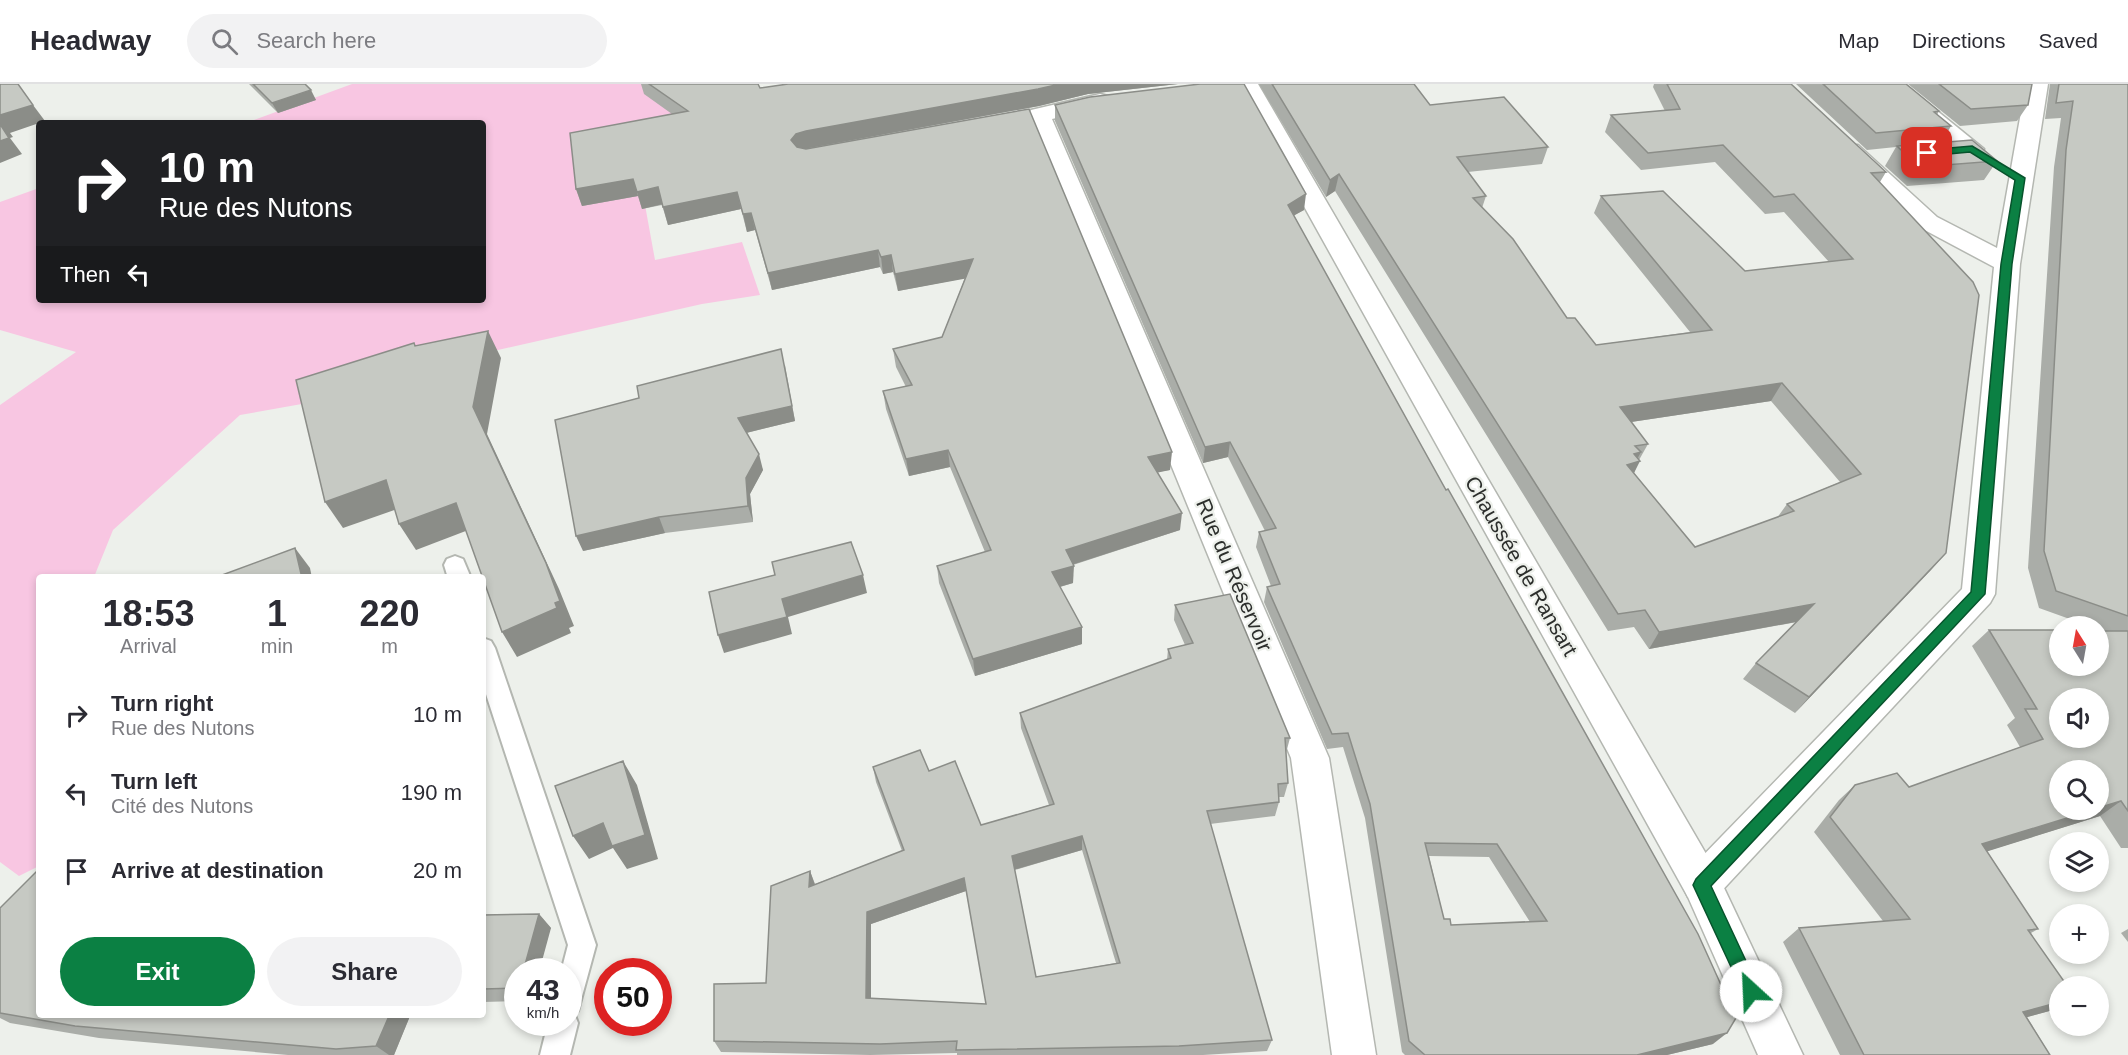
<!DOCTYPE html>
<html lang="en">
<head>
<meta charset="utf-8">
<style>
  :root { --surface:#fff; --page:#f2f2f3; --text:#2b2b33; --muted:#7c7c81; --line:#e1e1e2; --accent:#0b8043 }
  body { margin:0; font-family:Helvetica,sans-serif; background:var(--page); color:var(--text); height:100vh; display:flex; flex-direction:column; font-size:22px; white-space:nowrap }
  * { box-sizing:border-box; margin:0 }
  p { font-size:20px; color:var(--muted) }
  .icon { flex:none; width:33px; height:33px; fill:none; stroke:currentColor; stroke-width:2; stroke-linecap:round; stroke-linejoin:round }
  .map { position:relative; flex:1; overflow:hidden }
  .side { position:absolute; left:36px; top:490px; width:450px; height:444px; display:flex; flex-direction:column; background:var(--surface); border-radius:6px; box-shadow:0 3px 9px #0003 }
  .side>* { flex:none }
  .hud { position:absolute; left:36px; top:36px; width:450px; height:183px; border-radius:6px; box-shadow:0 3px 9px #0003; background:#202124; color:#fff; overflow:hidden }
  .needle { width:39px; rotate:349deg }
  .buttons { position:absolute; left:2049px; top:532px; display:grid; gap:12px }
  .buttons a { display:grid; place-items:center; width:60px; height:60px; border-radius:50%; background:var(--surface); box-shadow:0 3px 9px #0003; font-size:30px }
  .speed { position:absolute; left:504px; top:874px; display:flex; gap:12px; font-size:30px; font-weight:700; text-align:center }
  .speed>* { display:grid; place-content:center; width:78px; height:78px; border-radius:50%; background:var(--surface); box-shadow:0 3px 9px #0003; line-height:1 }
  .speed small { font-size:15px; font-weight:400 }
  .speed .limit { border:9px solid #d22; background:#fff; color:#111 }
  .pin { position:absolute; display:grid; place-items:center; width:51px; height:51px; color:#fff; margin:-26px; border-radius:12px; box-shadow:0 3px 9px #0006 }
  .me { position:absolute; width:66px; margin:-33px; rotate:335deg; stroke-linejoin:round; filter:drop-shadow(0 0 4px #0008) }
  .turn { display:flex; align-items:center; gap:21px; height:126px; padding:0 24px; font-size:27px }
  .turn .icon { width:78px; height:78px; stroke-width:2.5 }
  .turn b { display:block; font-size:42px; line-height:51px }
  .then { display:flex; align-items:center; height:57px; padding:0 24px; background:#0003; gap:12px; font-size:22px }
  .eta { display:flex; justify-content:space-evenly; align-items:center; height:102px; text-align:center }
  .eta b { font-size:36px; font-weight:700; line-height:42px }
  .cta { display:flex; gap:12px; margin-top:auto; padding:12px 24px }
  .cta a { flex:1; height:69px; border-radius:36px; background:var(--accent); color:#fff; font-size:24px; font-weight:700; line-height:69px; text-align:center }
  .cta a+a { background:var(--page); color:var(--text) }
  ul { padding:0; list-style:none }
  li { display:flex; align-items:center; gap:18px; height:78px; padding:0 24px }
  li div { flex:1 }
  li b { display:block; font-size:22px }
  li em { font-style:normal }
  header { display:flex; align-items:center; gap:36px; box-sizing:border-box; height:84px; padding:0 30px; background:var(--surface); border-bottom:2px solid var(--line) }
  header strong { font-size:28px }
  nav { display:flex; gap:33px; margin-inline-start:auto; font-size:21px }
  .search { width:420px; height:54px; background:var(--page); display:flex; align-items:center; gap:15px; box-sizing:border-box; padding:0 21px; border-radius:33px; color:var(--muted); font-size:22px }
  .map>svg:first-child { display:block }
  .green { fill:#f8c6e2 }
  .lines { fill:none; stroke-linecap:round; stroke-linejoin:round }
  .lane-casing { stroke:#b4b7b1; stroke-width:4 }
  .street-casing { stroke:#b4b7b1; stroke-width:3 }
  .secondary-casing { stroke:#b4b7b1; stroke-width:3 }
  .lane { fill:#fff; fill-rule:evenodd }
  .street { fill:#fff; fill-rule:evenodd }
  .secondary { fill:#fff; fill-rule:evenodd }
  .wall { fill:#aaada8; fill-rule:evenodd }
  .shaded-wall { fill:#8b8d88 }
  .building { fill:#c6c9c3; stroke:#8b8d88; stroke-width:1.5; fill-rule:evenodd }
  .route { fill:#0b8043; stroke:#07532c; stroke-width:1.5 }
  .labels { text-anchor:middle; stroke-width:4.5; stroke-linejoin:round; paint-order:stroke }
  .street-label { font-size:21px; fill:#2c2e2c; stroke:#edf0eb }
</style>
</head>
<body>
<header>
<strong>Headway</strong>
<div class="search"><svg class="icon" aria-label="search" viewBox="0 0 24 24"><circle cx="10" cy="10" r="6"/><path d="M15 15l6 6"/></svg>Search here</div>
<nav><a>Map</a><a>Directions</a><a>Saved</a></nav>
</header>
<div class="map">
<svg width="2128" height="971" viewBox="0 0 2128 971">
  <rect width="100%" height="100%" fill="#edf0eb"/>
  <polygon class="green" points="352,0 750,0 641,99 655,176 742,158 760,211 702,220 427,282 313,318 240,331 113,446 94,493 39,494 39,782 19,792 0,778 0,321 76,268 0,246 0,118 39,104 39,216 483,216 483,39 246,39"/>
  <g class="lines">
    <g class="lane-casing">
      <g id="lane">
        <polygon points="455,472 463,475 471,494 448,494 444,481 447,475"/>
        <polygon points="483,554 491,557 495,564 596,861 578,927 574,929 578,939 570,971 540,971 548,939 568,939 568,888 561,888 568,861 483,601"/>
      </g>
    </g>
    <g class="street-casing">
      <g id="street">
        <polygon points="1880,0 1904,0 1984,65 1980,70 1964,70"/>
        <polygon points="2026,0 2048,0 2020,180 1995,510 1990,519 1716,813 1702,819 1688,813 1682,800 1688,787 1962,505 1994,183 1919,143 1838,66 1842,61 1858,61 1937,133 1997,164"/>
        <polygon points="1100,10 1108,12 1111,17 1108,22 1052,35 1329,674 1376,971 1332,971 1291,674 1028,31 1031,26"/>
      </g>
    </g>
    <g class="secondary-casing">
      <polygon id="secondary" points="1236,0 1258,0 1716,787 1803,971 1758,971 1688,813"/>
    </g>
    <use href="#lane" class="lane"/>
    <use href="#street" class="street"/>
    <use href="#secondary" class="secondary"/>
  </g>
  <g class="wall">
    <polygon points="249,0 305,0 316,16 278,29"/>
    <polygon points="641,0 758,0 760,4 788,0 1178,0 1088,10 1039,22 805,65 1029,25 1170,386 1157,388 1180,446 1073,481 1073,499 1060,503 1082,543 1082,560 975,592 939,499 937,482 985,468 950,383 909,392 886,325 883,307 906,303 896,283 893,265 942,253 965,194 898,207 893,188 883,190 880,183 772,206 755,146 747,148 741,125 668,141 662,121 642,125 638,112 582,122 576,105 672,30 644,10"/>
    <path d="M 1259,0 L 1414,0 L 1430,21 L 1548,63 L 1542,80 L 1468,88 L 1486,112 L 1482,124 L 1567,234 L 1596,261 L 1690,248 L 1594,129 L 1601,112 L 1745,187 L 1829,178 L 1784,128 L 1765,130 L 1715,78 L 1641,86 L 1605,48 L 1611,31 L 1665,27 L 1653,3 L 1654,0 L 1791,0 L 1886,88 L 1880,98 L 1946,469 L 1795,629 L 1743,595 L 1756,579 L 1797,538 L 1649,565 L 1634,543 L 1608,547 L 1335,107 L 1326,113 ZM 1771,317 L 1840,398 L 1787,420 L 1777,434 L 1695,463 L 1634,389 L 1639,376 L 1648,360 L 1631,338 Z"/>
    <polygon points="1796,0 1906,0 1939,27 1937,31 1951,42 1941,59 1997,77 1984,96 1907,102 1885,82 1896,63 1867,66"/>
    <polygon points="1908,0 2032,0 2028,21 2017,37 1960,42"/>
    <polygon points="2050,0 2128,0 2128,764 2121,764 2100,732 1987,767 2038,845 2031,849 2060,903 2060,923 2053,926 2027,933 2050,971 1840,971 1783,858 1799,844 1883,837 1814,748 1839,716 1855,701 1909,703 2020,663 2007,641 2015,634 1972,562 1989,546 2103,547 2098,545 2098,543 2092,543 2039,524 2028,484 2054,83 2061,34 2045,35"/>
    <path d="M 1055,21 L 1304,126 L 1294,131 L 1713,960 L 1667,971 L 1405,971 L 1402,968 L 1365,734 L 1343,663 L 1327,665 L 1264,518 L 1267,503 L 1271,502 L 1256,463 L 1259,448 L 1265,447 L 1228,373 L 1203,379 L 1055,37 ZM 1429,772 L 1489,773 L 1530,838 L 1451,841 L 1444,835 Z"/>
    <polygon points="785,281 795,337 746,349 763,386 750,410 753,438 665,449 583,467"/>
    <path d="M 1175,521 L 1290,654 L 1286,669 L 1288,699 L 1284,713 L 1279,713 L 1279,718 L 1275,732 L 1210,740 L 1272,956 L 1267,967 L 1203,971 L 957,971 L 957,969 L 870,971 L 721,968 L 714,957 L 766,899 L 810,787 L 815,800 L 902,767 L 876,698 L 873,683 L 929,687 L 981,741 L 1049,721 L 1021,644 L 1020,629 L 1167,576 L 1168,565 L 1185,561 L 1174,536 ZM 1082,766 L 1116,879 L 1036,893 L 1015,786 ZM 966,807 L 986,920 L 871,914 L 871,840 Z"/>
    <polygon points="0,824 39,932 410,932 394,971 288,971 99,954 10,939 0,934"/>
    <polygon points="539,830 551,844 518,888 518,917 483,918 483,831"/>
    <polygon points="2128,845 2128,858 2121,849"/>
  </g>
  <g class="shaded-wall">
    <polygon points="1060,0 1178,0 1088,10 1039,22 809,64 799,67 791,56 796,50 806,47"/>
    <polygon points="311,6 316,16 278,29 272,19"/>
    <polygon points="33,21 45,37 10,49 13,53 10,54 22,70 0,79 0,31"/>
    <polygon points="1339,90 1335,107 1326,113 1330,96"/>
    <polygon points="633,95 638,112 582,122 576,105"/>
    <polygon points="658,103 663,120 642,125 637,108"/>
    <polygon points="737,108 741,125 668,141 663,123"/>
    <polygon points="1306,110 1304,126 1286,136 1288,121"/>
    <polygon points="751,129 755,146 747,148 743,130"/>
    <polygon points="878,166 880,183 772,206 768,189"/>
    <polygon points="891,171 893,188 883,190 881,173"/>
    <polygon points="973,175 974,193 898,207 895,190"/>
    <polygon points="488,247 501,274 487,350 559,505 574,542 569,544 571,549 517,573 502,548 473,323"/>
    <polygon points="781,265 795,337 742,350 738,334"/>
    <polygon points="1782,299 1771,317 1611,341 1620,323"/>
    <polygon points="1230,358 1228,373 1203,379 1205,363"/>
    <polygon points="948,366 950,383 909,392 906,375"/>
    <polygon points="1172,368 1170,386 1146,391 1148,373"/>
    <polygon points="1641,368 1635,379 1640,377 1631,395 1627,381 1634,370"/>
    <polygon points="759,370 763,386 750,410 753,438 748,422 746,394"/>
    <polygon points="386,396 403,423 343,444 325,418"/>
    <polygon points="456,419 471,445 416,466 399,440"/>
    <polygon points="1182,429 1180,446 1065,483 1066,466"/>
    <polygon points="659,433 665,449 583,467 576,452"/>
    <polygon points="295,464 310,484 312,494 302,494"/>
    <polygon points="1946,469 1931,486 1795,629 1809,613"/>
    <polygon points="1074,482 1073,499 1052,505 1052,488"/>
    <polygon points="863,491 867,509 788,533 792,550 724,569 718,551 782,515"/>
    <polygon points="1814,520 1801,537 1649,565 1659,548"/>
    <polygon points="1082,543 1082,560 975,592 973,575"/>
    <polygon points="623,677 637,701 658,775 627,785 613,764 589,775 573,752"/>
    <polygon points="2121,717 2100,732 1963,775 1982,760 2093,726 2098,726 2098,724"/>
    <polygon points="1082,752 1082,766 1013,786 1012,772"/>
    <polygon points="810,787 815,801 809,803"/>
    <polygon points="964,794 966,807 871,840 871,926 866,914 867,828"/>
    <polygon points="539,830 551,844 539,888 523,888"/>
    <polygon points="2060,918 2060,923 2053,926 2002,940 2023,928"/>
    <polygon points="389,932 410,932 394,971 389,971 376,962"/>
    <polygon points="1727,949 1713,960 1667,971 1637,971"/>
  </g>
  <g class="building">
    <polygon points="0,0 18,0 33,21 0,31"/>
    <polygon points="253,0 305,0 311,6 272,19"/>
    <polygon points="649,0 758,0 760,4 788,0 1060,0 1038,5 806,47 796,50 791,56 797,63 806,65 1029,25 1172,368 1148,373 1182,429 1066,466 1074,482 1052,488 1082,543 973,575 937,482 991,466 948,366 906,375 883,307 912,301 893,265 942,253 973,175 895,190 891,171 881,173 878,166 768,189 751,129 743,130 737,108 663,123 658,103 637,108 633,95 576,105 570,49 688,27"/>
    <path d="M 1200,0 L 1244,0 L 1306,110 L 1288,121 L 1446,406 L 1448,405 L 1473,449 L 1698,850 L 1736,934 L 1727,949 L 1637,971 L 1425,971 L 1409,957 L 1370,720 L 1348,649 L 1332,650 L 1267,503 L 1280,500 L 1259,448 L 1276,444 L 1230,358 L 1205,363 L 1055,21 L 1090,13 ZM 1425,759 L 1497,760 L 1547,837 L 1451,841 L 1450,835 L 1444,835 Z"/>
    <path d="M 1272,0 L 1414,0 L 1430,21 L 1504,13 L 1548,63 L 1457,73 L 1486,112 L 1473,114 L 1513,155 L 1567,234 L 1575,234 L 1596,261 L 1712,246 L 1601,112 L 1663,107 L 1745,187 L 1853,175 L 1794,110 L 1774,113 L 1723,61 L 1648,69 L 1611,31 L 1680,25 L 1667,0 L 1791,0 L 1886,88 L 1871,89 L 1973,198 L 1979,211 L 1946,469 L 1809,613 L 1756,579 L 1814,520 L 1659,548 L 1645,526 L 1618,530 L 1339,90 L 1330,96 ZM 1782,299 L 1861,390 L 1787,420 L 1794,427 L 1695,463 L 1627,381 L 1640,377 L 1634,370 L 1641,368 L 1635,362 L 1648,360 L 1620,323 Z"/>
    <polygon points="1823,0 1906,0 1939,27 1934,28 1951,42 1876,49"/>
    <polygon points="1939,0 2032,0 2028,21 1971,25"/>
    <polygon points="2059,0 2128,0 2128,532 2056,507 2044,467 2066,66 2073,17 2056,19"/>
    <polygon points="0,40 9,54 0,57"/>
    <polygon points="1972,56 1997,77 1919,83 1897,62"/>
    <polygon points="488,247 473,323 546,479 560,517 555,519 557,524 502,548 456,419 399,440 386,396 325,418 296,296 414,259 415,262"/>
    <polygon points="781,265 792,322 738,334 759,370 746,394 748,422 659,433 576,452 555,336 639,314 637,302"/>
    <polygon points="851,458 863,491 782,515 787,533 718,551 709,508 775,491 772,478"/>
    <polygon points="295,464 302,494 214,494"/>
    <path d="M 1230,510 L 1290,654 L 1285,654 L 1288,699 L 1278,700 L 1279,718 L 1207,727 L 1272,956 L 1179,962 L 956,966 L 957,957 L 880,960 L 714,957 L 714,900 L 766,899 L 771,802 L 810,787 L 809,803 L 904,766 L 873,683 L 920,666 L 929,687 L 955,677 L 981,741 L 1054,720 L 1020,629 L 1171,574 L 1168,565 L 1193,559 L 1175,521 ZM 1082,752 L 1120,879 L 1036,893 L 1012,772 ZM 964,794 L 986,920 L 866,914 L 867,828 Z"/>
    <path d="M 1989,546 L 2060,546 L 2060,582 L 2098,582 L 2098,547 L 2128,547 L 2128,727 L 2121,717 L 2098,724 L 2098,687 L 2060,687 L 2060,726 L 2093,726 L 1982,760 L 2038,845 L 2028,846 L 2068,903 L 2060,903 L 2060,918 L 2023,928 L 2050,971 L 1864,971 L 1799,844 L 1910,835 L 1830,733 L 1855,701 L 1897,689 L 1909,703 L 2043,655 L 2025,625 L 2037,625 ZM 2060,615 L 2098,615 L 2098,654 L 2060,654 Z"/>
    <polygon points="623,677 645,751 612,762 603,739 573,752 555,702"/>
    <polygon points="39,785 39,932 389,932 376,962 336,965 75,942 0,929 0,824"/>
    <polygon points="539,830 523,888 518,888 518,904 483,905 483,831"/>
  </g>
  <polygon class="route" points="1972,62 2025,94 2012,180 1985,510 1711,802 1760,907 1757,913 1751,916 1745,913 1693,801 1696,795 1971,508 2001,180 2015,96 1970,68 1927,72 1922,69 1927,66"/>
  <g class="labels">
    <g class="street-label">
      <text transform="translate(1521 482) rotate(60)" y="7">Chaussée de Ransart</text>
      <text transform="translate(1234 491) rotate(67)" y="7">Rue du Réservoir</text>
    </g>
  </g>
</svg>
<div class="buttons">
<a><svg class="needle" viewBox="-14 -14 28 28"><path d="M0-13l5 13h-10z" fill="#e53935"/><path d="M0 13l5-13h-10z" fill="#7c7c81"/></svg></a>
<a><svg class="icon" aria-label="sound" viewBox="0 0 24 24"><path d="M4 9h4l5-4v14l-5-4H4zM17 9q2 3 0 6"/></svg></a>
<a><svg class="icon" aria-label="search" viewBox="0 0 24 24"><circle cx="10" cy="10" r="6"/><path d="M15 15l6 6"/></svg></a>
<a><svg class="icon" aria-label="layers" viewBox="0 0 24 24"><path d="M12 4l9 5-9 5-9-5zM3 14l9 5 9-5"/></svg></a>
<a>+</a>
<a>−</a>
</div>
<div class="speed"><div>43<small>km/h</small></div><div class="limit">50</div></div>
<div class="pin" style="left:1927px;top:69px;background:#d93025"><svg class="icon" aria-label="arrive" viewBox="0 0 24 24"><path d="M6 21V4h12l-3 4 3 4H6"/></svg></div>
<svg class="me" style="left:1751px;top:907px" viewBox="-20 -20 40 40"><circle r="19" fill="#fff"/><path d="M0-13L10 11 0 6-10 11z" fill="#0b8043"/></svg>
<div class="hud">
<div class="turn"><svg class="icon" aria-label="right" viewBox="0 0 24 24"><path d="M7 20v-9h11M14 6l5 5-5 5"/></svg><div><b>10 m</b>Rue des Nutons</div></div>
<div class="then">Then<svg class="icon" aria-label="left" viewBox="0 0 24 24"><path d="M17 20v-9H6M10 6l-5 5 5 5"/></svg></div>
</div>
<section class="side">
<div class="eta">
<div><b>18:53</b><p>Arrival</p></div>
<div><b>1</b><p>min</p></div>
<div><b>220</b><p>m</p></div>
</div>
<ul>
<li><svg class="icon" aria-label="right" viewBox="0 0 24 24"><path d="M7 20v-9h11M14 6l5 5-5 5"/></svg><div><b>Turn right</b><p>Rue des Nutons</p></div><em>10 m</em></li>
<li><svg class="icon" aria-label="left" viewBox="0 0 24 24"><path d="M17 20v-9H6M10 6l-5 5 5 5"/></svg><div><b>Turn left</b><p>Cité des Nutons</p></div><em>190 m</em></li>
<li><svg class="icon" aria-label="arrive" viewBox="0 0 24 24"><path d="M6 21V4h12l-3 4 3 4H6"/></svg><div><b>Arrive at destination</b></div><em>20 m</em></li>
</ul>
<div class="cta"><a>Exit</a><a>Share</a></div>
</section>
</div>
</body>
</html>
